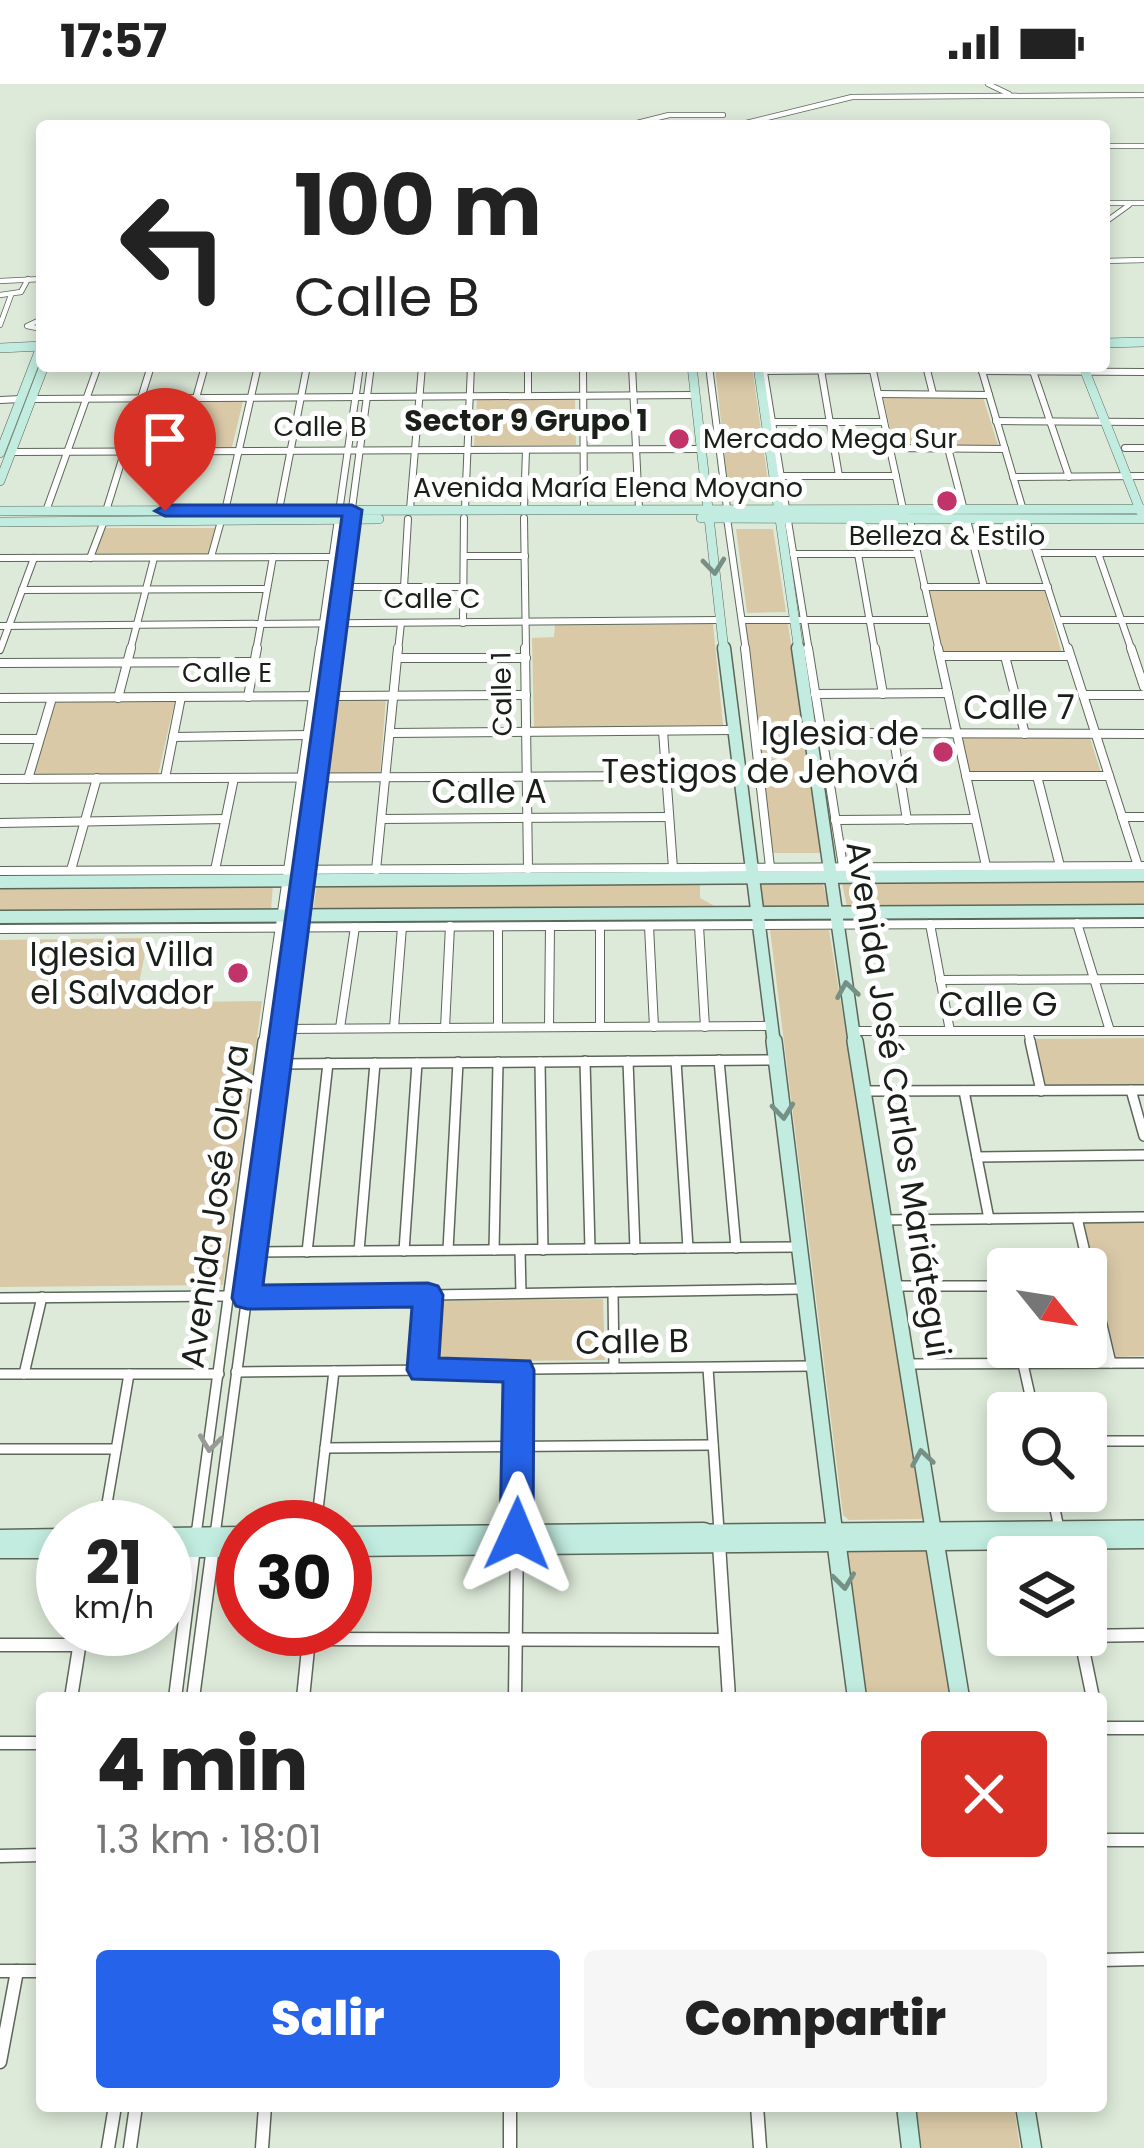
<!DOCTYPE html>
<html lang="es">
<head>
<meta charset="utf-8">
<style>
  :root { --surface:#fff; --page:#f6f6f6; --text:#222; --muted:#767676; --accent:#2563eb }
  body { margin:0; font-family:Poppins,sans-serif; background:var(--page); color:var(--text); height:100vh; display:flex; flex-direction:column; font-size:45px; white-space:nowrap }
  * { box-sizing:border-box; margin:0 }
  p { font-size:39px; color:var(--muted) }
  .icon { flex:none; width:66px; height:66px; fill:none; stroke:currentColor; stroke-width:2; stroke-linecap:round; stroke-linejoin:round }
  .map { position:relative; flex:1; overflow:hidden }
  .sheet { position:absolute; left:36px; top:1608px; width:1071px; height:420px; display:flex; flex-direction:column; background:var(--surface); border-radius:12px; box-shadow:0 6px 18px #0003 }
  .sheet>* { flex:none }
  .top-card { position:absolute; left:36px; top:36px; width:1074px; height:252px; border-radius:12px; box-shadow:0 6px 18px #0003; background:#fff; color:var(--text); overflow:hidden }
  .needle { width:78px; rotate:120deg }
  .tools { position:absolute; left:987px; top:1164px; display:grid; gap:24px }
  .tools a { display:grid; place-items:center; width:120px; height:120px; border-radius:12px; background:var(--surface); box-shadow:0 6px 18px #0003; font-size:60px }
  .speed { position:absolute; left:36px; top:1416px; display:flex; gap:24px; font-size:60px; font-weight:700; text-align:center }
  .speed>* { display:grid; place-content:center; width:156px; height:156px; border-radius:50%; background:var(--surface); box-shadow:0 6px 18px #0003; line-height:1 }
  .speed small { font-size:30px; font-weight:400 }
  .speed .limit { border:18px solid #d22; background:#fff; color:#111 }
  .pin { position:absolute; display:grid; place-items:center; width:102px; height:102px; color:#fff; margin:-123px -51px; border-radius:50% 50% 50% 0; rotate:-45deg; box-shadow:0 0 12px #0007 }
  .pin .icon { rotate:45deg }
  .me { position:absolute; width:132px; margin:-66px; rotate:1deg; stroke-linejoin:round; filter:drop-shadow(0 0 9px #0008) }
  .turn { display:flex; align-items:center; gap:42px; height:252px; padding:0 60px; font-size:54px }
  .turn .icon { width:156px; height:156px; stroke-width:2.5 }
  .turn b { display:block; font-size:84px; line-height:102px }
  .round { display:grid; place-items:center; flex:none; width:126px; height:126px; border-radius:12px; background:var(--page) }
  .headline { display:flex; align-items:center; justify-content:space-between; height:204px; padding:0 60px }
  h1 { font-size:72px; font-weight:800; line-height:90px }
  .cta { display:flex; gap:24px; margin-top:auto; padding:24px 60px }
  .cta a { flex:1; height:138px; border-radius:12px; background:var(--accent); color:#fff; font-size:48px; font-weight:800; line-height:138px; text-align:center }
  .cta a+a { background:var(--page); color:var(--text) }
  .status { display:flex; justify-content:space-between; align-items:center; height:84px; padding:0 60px; background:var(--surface); direction:ltr }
  .status svg { height:33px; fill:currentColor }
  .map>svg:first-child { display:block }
  .green { fill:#dac9a7 }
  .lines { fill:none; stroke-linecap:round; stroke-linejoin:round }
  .street-far4-casing { stroke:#5c6759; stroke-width:6 }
  .street-far3-casing { stroke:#5c6759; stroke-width:8 }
  .street-far2-casing { stroke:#5c6759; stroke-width:10 }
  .street-far1-casing { stroke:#5c6759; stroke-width:12 }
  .street-casing { stroke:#5c6759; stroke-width:15 }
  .secondary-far3-casing { stroke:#5c6759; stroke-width:10 }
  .secondary-far2-casing { stroke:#5c6759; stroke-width:15 }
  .secondary-far1-casing { stroke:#5c6759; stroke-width:18 }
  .secondary-casing { stroke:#5c6759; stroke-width:21 }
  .street-far4 { stroke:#fff; stroke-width:4.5 }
  .street-far3 { stroke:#fff; stroke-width:6 }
  .street-far2 { stroke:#fff; stroke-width:8 }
  .street-far1 { stroke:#fff; stroke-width:9 }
  .street { stroke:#fff; stroke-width:12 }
  .secondary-far3 { stroke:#c1ecdf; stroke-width:9 }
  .secondary-far2 { stroke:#c1ecdf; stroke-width:12 }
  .secondary-far1 { stroke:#c1ecdf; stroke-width:15 }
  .secondary { stroke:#c1ecdf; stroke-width:18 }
  .oneway { stroke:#769086 }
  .oneway2 { stroke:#989a98 }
  .route { fill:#2563eb; stroke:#184099; stroke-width:3 }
  .poi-dot { fill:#c03469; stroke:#fff; stroke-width:4.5 }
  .labels { text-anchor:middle; stroke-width:10; stroke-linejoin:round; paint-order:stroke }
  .far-street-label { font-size:27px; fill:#1a1f19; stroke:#fff }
  .far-poi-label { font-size:27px; fill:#1a1f19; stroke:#fff; text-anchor:start }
  .far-neighbourhood-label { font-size:30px; font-weight:bold; fill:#1a1f19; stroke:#fff }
  .street-label { font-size:33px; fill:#1a1f19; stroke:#fff }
  .poi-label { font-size:33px; fill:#1a1f19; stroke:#fff; text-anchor:end }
</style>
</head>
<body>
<div class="status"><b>17:57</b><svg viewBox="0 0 49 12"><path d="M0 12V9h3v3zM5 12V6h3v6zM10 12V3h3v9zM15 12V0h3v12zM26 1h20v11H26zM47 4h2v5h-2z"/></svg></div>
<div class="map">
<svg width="1144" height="2064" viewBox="0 0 1144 2064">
  <rect width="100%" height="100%" fill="#ddead9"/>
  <g class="green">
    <polygon points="715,282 752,282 770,412 729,412"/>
    <polygon points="883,313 983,313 998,361 894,362"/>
    <polygon points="477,315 575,315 576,361 474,362"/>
    <polygon points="144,317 243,317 232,363 129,364"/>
    <polygon points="104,444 215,444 208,471 95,471"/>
    <polygon points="736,445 773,445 786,528 747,529"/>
    <polygon points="929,505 1044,505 1062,570 943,569"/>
    <polygon points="713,540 723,641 534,644 532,554 554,553 555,541"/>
    <polygon points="746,540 788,540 822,769 773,769"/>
    <polygon points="386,614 380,690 322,691 332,615"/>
    <polygon points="175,616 158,691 32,693 56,617"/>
    <polygon points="962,654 1090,654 1101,689 970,689"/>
    <polygon points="1144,795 1144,822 847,823 842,799"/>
    <polygon points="822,797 828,818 824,824 770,825 761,819 759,801 764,798"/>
    <polygon points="700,799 700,814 720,825 313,827 317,800"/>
    <polygon points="273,800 271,827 0,828 0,803"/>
    <polygon points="770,846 829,846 925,1430 921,1435 849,1436 843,1431"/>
    <polygon points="148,854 135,919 262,917 223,1201 0,1203 0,856"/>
    <polygon points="1144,954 1144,1001 1046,1002 1036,955"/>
    <polygon points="1144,1137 1144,1272 1116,1273 1084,1138"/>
    <polygon points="603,1215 605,1276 430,1278 433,1217"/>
    <polygon points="928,1466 951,1614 865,1614 846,1467"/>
    <polygon points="916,2022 1014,2022 1020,2064 922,2064"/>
  </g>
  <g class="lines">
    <g class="street-far4-casing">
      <g id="street-far4">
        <polyline points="988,0 1009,10"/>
        <polyline points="625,42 669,31 723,31"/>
        <polyline points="734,42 852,13 1144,11"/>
        <polyline points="1104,62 1144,62"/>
        <polyline points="1104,119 1144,119"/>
        <polyline points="1104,139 1129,121"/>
        <polyline points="1104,177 1144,176"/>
        <polyline points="0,197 42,195"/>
        <polyline points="0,211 21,208 28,195"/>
        <polyline points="42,235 27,242 42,245"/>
        <polyline points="0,241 11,211"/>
      </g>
    </g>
    <g class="street-far3-casing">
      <g id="street-far3">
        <polyline points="528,282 528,312"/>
        <polyline points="583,282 584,425"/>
        <polyline points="632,282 639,425"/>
        <polyline points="709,282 727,424"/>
        <polyline points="763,282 809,567"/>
        <polyline points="872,282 903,425"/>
        <polyline points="926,282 933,310"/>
        <polyline points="821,286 839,392"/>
        <polyline points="759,287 873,286"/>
        <polyline points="982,287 1144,288"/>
        <polyline points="982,287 1023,426"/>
        <polyline points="1033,287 1069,393"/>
        <polyline points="878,310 989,311"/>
        <polyline points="196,314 205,282"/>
        <polyline points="31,315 695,311"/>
        <polyline points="0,316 21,315"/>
        <polyline points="996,337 1144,338"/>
        <polyline points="772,338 884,338"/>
        <polyline points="890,364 1005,365"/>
        <polyline points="948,364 964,426"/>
        <polyline points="1125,364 1144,364"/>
        <polyline points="11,368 701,365"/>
        <polyline points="781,392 896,392"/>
        <polyline points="1013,393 1144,392"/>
        <polyline points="410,425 422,282"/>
        <polyline points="465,425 471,282"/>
        <polyline points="524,425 526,366"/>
        <polyline points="279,426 307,282"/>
        <polyline points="46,427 98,282"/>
        <polyline points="106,427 151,282"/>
        <polyline points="165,427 181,367"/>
        <polyline points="225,427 258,282"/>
        <polyline points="524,434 526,567"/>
        <polyline points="727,434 746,567"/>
        <polyline points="910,436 939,567"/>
        <polyline points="967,436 984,503"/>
        <polyline points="1026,436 1068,567"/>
        <polyline points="1037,469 1144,469"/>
        <polyline points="1098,469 1132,567"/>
        <polyline points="793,470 917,470"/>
        <polyline points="858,470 875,567"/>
        <polyline points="464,472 525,472"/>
        <polyline points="211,473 221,437"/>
        <polyline points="0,474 334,473"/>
        <polyline points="90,474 104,437"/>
        <polyline points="343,503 464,503"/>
        <polyline points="404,503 408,435"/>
        <polyline points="924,503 1048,503"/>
        <polyline points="22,506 267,505"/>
        <polyline points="742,536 932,536"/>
        <polyline points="1059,536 1144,536"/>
        <polyline points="463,539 464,434"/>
        <polyline points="0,542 720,536"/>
        <polyline points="0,566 34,474"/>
        <polyline points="130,567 154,474"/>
        <polyline points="256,567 273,473"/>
        <polyline points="319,567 360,282"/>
        <polyline points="333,567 371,282"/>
        <polyline points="398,567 401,539"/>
      </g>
    </g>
    <g class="street-far2-casing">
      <g id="street-far2">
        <polyline points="525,564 528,785"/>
        <polyline points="745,564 770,783"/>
        <polyline points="808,564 843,782"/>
        <polyline points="875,564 883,610"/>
        <polyline points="938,564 986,782"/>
        <polyline points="1068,564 1138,782"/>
        <polyline points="1131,564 1144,603"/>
        <polyline points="940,572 1070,572"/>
        <polyline points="1005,572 1025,650"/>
        <polyline points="397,574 526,574"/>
        <polyline points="0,579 254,578"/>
        <polyline points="815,610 948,609"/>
        <polyline points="1083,611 1144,611"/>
        <polyline points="248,613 257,564"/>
        <polyline points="0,614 526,611"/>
        <polyline points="118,614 131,564"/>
        <polyline points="663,647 673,784"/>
        <polyline points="390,649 733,646"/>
        <polyline points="821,649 1144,650"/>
        <polyline points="893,649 907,736"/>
        <polyline points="173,653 310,651"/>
        <polyline points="0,655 39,655"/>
        <polyline points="966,692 1109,692"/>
        <polyline points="1037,692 1060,782"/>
        <polyline points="165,694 181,613"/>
        <polyline points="0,695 666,692"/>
        <polyline points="28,695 52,614"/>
        <polyline points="1122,733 1144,733"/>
        <polyline points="382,735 669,733"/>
        <polyline points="835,736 975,735"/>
        <polyline points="0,739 225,735"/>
        <polyline points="71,786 97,694"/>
        <polyline points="215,786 234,694"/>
        <polyline points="376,786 398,564"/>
        <polyline points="0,787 1144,782"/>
        <polyline points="1077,839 1110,947"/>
        <polyline points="930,840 950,947"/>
        <polyline points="600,842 600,943"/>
        <polyline points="649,842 654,943"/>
        <polyline points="699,842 705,943"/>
        <polyline points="498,843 498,943"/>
        <polyline points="0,845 1144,839"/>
        <polyline points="940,896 1144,895"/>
        <polyline points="549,943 550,842"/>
        <polyline points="340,944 355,843"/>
        <polyline points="394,944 402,843"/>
        <polyline points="445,944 450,842"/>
        <polyline points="282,945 773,942"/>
        <polyline points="853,947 1144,947"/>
        <polyline points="1028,947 1031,960"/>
        <polyline points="263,960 320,564"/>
        <polyline points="280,960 333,564"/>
      </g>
    </g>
    <g class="street-far1-casing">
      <g id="street-far1">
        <polyline points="1030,957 1041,1007"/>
        <polyline points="719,976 736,1164"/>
        <polyline points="585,977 590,1165"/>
        <polyline points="628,977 635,1165"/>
        <polyline points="676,977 688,1164"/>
        <polyline points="540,978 543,1166"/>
        <polyline points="277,980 777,976"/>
        <polyline points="1131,1006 1144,1052"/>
        <polyline points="862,1007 1144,1006"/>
        <polyline points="964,1007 989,1135"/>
        <polyline points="977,1073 1144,1071"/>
        <polyline points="1077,1134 1111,1279"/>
        <polyline points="884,1136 1144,1133"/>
        <polyline points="448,1166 458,978"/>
        <polyline points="494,1166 498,978"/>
        <polyline points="520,1166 521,1209"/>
        <polyline points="359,1167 375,979"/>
        <polyline points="404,1167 417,979"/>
        <polyline points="253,1168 797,1163"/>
        <polyline points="307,1168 328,979"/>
        <polyline points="895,1202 1008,1202"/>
        <polyline points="613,1208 614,1284"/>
        <polyline points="0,1214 227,1212"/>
        <polyline points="246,1214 802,1205"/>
        <polyline points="907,1280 1144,1279"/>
        <polyline points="1023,1280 1034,1329"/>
        <polyline points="708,1284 719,1447"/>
        <polyline points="423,1286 428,1211"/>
        <polyline points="236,1288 812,1282"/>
        <polyline points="0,1290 219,1290"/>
        <polyline points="24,1290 42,1213"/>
        <polyline points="1086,1357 1144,1357"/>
        <polyline points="325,1364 713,1361"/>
        <polyline points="0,1365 116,1365"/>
        <polyline points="1051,1407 1059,1444"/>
        <polyline points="103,1443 129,1290"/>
        <polyline points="316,1443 334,1287"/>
        <polyline points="196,1451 263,957"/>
        <polyline points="215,1451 281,957"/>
        <polyline points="517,1451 519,1285"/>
      </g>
    </g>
    <g class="street-casing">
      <g id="street">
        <polyline points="719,1460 729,1614"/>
        <polyline points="1080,1551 1093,1614"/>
        <polyline points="1080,1552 1144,1551"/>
        <polyline points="308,1555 725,1556"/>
        <polyline points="0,1561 79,1561"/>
        <polyline points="71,1614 82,1545"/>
        <polyline points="175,1614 196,1448"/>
        <polyline points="193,1614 215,1448"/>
        <polyline points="303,1614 310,1545"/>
        <polyline points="515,1614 517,1448"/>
        <polyline points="1101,1644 1144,1644"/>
        <polyline points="0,1659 42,1659"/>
        <polyline points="1101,1756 1144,1756"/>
        <polyline points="0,1772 42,1771"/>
        <polyline points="1101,1876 1144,1875"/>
        <polyline points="0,1887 42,1887"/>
        <polyline points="0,1978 17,1887"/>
        <polyline points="510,2022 510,2064"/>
        <polyline points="757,2022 760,2064"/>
        <polyline points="108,2064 115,2022"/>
        <polyline points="130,2064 136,2022"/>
        <polyline points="262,2064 265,2022"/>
      </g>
    </g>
    <g class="secondary-far3-casing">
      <g id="secondary-far3">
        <polyline points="1104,259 1144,258"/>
        <polyline points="0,264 42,262"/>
        <polyline points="692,282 724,567"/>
        <polyline points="758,282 799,567"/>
        <polyline points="1083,282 1141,428"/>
        <polyline points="0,369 42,260"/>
        <polyline points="0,397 44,282"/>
        <polyline points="0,427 1144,425"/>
        <polyline points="701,434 1144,435"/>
        <polyline points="0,438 379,435"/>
      </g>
    </g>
    <g class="secondary-far2-casing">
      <g id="secondary-far2">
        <polyline points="724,564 774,960"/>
        <polyline points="798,564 855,960"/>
        <polyline points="0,798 1144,791"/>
        <polyline points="0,833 1144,827"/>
      </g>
    </g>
    <g class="secondary-far1-casing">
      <g id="secondary-far1">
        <polyline points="774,957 835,1451"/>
        <polyline points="855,957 934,1451"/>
        <polyline points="405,1451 1144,1444"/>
      </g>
    </g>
    <g class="secondary-casing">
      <g id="secondary">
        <polyline points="835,1448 857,1614"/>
        <polyline points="933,1448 960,1614"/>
        <polyline points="345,1452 704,1448"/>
        <polyline points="165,1453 243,1452"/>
        <polyline points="0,1455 63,1454"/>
        <polyline points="345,1463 1144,1455"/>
        <polyline points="165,1464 243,1464"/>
        <polyline points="0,1465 63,1465"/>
        <polyline points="906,2022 911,2064"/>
        <polyline points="1025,2022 1032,2064"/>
      </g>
    </g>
    <use href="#street-far4" class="street-far4"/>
    <use href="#street-far3" class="street-far3"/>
    <use href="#street-far2" class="street-far2"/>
    <use href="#street-far1" class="street-far1"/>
    <use href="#street" class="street"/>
    <use href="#secondary-far3" class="secondary-far3"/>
    <use href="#secondary-far2" class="secondary-far2"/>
    <use href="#secondary-far1" class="secondary-far1"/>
    <use href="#secondary" class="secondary"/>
  </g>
  <defs><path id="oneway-chevron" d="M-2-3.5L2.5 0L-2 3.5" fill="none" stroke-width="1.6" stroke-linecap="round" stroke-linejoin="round" transform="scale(3)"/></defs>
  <g class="oneway">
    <use href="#oneway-chevron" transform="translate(714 482) rotate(84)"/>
    <use href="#oneway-chevron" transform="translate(847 906) rotate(-99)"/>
    <use href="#oneway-chevron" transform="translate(783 1027) rotate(84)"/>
    <use href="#oneway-chevron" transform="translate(922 1374) rotate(-99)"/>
    <use href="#oneway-chevron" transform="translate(844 1497) rotate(83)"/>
  </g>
  <use class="oneway2" href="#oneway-chevron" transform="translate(210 1359) rotate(97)"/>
  <polygon class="route" points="352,421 362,426 263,1201 428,1199 438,1202 443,1211 439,1274 530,1277 534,1286 533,1450 528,1460 517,1465 505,1460 500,1450 503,1298 412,1295 407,1286 412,1223 247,1225 236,1222 232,1214 342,432 165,432 155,427 165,421"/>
  <g class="poi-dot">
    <circle cx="679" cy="355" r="12"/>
    <circle cx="947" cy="417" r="12"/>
    <circle cx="943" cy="668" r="12"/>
    <circle cx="238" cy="889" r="12"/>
  </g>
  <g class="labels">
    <g class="far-street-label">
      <text x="320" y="352">Calle B</text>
      <text x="608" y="413">Avenida María Elena Moyano</text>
      <text x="432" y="524">Calle C</text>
      <text x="227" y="598">Calle E</text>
      <text transform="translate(502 610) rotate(-91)" y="9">Calle 1</text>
    </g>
    <g class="far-poi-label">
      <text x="703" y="364">Mercado Mega Sur</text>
      <text x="947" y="461" text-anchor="middle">Belleza &amp; Estilo</text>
    </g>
    <g class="far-neighbourhood-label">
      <text x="526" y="347">Sector 9 Grupo 1</text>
    </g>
    <g class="street-label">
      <text x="1019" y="635">Calle 7</text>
      <text x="489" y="719">Calle A</text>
      <text x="998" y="932">Calle G</text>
      <text transform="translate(899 1015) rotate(81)" y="12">Avenida José Carlos Mariátegui</text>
      <text transform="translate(214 1122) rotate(-82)" y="12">Avenida José Olaya</text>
      <text transform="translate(632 1257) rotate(-1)" y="12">Calle B</text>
    </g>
    <g class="poi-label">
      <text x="919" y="661">Iglesia de<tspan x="919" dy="38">Testigos de Jehová</tspan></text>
      <text x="214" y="882">Iglesia Villa<tspan x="214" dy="38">el Salvador</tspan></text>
    </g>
  </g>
</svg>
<div class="tools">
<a><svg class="needle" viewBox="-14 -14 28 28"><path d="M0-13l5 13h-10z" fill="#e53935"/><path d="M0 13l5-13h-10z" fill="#767676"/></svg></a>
<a><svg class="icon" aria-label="search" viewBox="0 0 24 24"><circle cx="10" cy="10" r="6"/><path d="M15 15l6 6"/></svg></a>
<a><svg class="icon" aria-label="layers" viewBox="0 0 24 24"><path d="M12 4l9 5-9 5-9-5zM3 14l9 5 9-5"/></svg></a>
</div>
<div class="speed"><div>21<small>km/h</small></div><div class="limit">30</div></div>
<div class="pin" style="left:165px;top:427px;background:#d93025"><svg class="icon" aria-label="arrive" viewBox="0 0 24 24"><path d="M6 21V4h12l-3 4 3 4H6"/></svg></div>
<svg class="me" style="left:517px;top:1450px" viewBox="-20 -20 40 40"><path d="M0-17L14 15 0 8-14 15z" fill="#2563eb" stroke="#fff" stroke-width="4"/></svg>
<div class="top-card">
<div class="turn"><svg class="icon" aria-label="left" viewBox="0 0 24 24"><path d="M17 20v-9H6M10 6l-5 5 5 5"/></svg><div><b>100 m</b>Calle B</div></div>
</div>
<section class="sheet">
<div class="headline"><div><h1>4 min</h1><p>1.3 km · 18:01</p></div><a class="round" style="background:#d93025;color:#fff"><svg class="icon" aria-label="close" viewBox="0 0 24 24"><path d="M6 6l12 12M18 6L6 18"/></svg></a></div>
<div class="cta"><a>Salir</a><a>Compartir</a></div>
</section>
</div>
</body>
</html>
